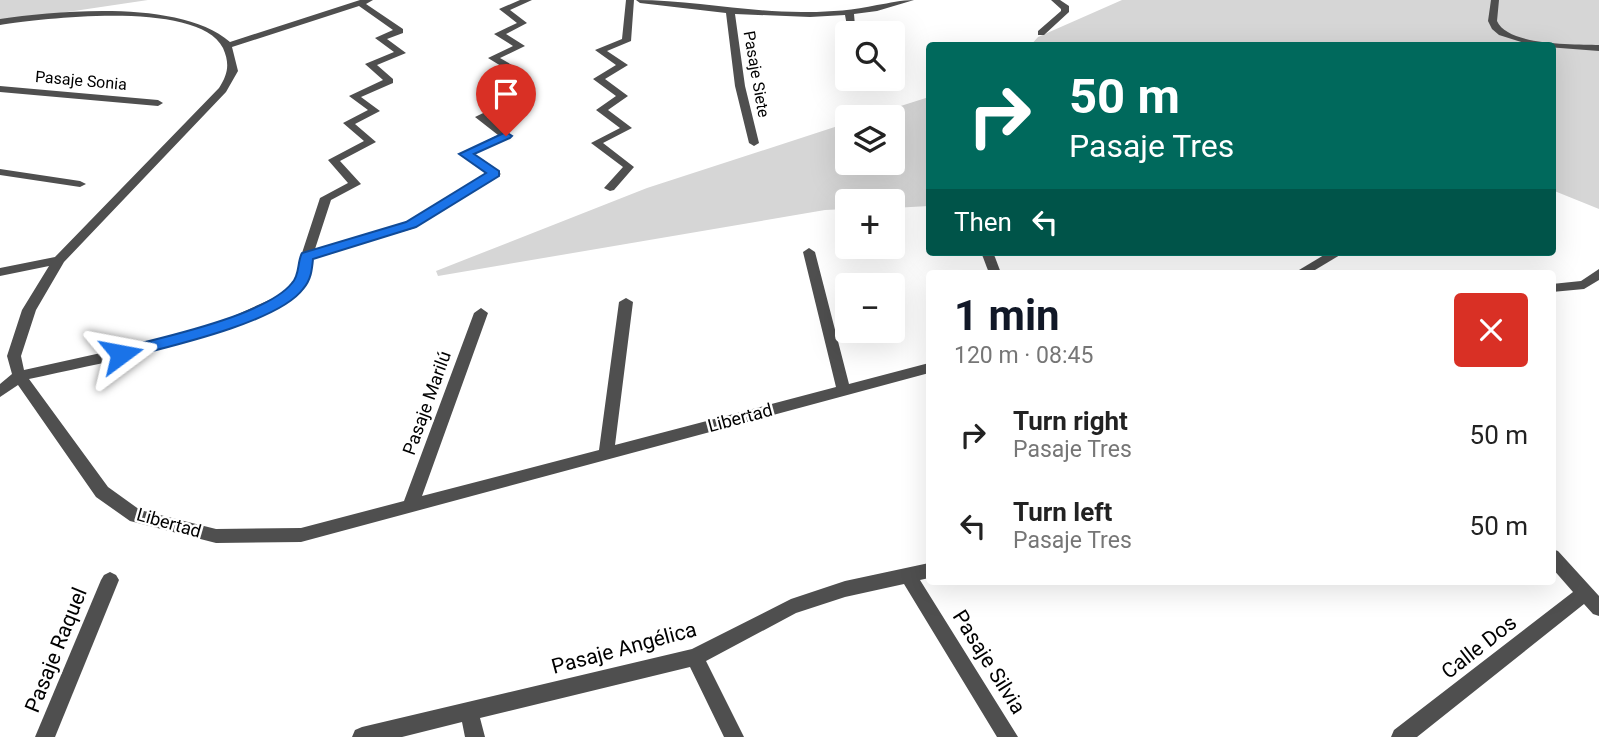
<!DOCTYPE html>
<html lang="en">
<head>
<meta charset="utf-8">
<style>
  :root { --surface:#fff; --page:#f2f2f2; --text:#222; --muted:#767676; --accent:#111827 }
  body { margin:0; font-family:Roboto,sans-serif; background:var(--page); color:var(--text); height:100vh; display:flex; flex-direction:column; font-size:26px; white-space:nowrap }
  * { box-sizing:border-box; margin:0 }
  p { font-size:23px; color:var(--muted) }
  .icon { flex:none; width:38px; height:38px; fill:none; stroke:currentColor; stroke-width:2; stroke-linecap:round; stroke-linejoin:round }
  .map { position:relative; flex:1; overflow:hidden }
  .side { position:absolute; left:926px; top:270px; width:630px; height:315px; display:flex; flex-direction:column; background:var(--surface); border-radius:7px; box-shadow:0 7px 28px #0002 }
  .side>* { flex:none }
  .banner { position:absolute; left:926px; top:42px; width:630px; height:214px; border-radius:7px; box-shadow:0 7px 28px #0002; background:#00695c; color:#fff; overflow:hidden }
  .controls { position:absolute; left:835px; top:21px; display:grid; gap:14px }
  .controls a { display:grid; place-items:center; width:70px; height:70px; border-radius:7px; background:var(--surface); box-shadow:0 7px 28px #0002; font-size:35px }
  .pin { position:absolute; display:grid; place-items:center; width:60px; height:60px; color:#fff; margin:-72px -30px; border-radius:50% 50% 50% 0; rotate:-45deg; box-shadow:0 0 7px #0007 }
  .pin .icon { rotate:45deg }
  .me { position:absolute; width:77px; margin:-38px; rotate:77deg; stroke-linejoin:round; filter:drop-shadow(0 0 5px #0008) }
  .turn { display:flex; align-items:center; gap:24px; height:147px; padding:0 28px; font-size:32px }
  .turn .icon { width:91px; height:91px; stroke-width:2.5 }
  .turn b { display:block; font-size:49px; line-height:60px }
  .then { display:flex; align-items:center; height:66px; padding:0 28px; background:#0003; gap:14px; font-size:26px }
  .round { display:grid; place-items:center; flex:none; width:74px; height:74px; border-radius:7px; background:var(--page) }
  .head { display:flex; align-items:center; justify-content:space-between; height:119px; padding:0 28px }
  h1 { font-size:42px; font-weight:700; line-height:52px; color:var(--accent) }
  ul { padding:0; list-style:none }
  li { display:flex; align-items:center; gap:21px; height:91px; padding:0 28px }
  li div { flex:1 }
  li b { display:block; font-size:26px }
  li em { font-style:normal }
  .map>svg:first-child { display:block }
  .green { fill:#d6d6d6 }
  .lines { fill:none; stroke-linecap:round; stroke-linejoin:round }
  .minor { fill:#4f4f4f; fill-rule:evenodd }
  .route { fill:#1a73e8; stroke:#114b97; stroke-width:2 }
  .labels { text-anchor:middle; stroke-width:5; stroke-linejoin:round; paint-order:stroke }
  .far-street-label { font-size:16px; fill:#000; stroke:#fff }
  .street-label { font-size:18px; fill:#000; stroke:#fff }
  .near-street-label { font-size:21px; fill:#000; stroke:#fff }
</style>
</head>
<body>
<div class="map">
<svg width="1599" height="737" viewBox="0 0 1599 737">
  <rect width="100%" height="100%" fill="#fff"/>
  <g class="green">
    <polygon points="0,0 148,0 0,22"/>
    <polygon points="1122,0 1599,0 1599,209 1552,190 1552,46 1030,46 1038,37"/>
    <polygon points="929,97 929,206 893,208 892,201 847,201 847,209 825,210 438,276 436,271 647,188 847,123 847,163 892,163 892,117 866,117"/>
  </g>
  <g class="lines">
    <g class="minor">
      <path d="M 360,0 L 373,0 L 366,4 L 403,29 L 403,33 L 387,39 L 406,53 L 377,65 L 393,79 L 393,83 L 361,97 L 380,111 L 355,124 L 376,142 L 340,161 L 361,184 L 331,200 L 315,249 L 407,222 L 487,174 L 460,154 L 498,135 L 475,117 L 506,102 L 484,85 L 511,72 L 488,58 L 513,46 L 494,34 L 517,23 L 499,9 L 520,0 L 532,0 L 510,10 L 527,23 L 506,34 L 525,46 L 500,58 L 524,72 L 496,85 L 518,102 L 487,117 L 511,136 L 473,154 L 501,174 L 415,228 L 313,258 C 311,271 309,283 300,293 C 288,304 272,309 257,316 C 185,348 106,362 29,379 L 108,487 L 140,510 L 216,529 L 301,528 L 404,501 L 474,313 L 481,308 L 488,313 L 422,496 L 599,450 L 619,302 L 626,298 L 633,302 L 615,445 L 836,387 L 803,252 L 809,248 L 815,252 L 849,384 L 929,363 L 929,373 L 301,542 L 216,543 L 130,521 L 96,497 L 18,385 L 0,397 L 0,384 L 12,374 L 7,356 L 22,310 L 49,266 L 0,276 L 0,268 L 55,257 L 219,88 C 228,74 230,64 223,48 C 198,0 47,18 0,25 L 0,19 C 63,10 182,0 230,42 ZM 359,6 L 393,30 L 375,38 L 394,52 L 365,64 L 383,80 L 349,96 L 368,110 L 343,123 L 364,141 L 328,160 L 348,183 L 320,198 L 301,256 L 298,276 L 292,285 L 278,296 L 216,324 L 146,343 L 24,370 L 21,356 L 36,310 L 64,262 L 226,92 L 238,71 L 232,47 Z"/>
      <polygon points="626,0 634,0 631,41 607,51 628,65 605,79 628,96 608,110 632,128 603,143 634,167 614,190 610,191 604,188 623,167 591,143 620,128 596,110 616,96 593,79 616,65 595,50 622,39"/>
      <path d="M 636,0 C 694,0 750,13 808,12 C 831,12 854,10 877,5 C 890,3 901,0 914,0 L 877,11 L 854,14 L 855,26 L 861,33 L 852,33 L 847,26 L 845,15 L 810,17 L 735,14 L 745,86 L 759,143 L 754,146 L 749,143 L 735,86 L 726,13 L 640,3 Z"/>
      <polygon points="1051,0 1060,0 1069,6 1069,12 1044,35 1038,35 1038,31 1061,11 1061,9"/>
      <path d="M 1491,0 L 1499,0 L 1497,21 C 1508,46 1574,44 1599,45 L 1599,51 L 1534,46 L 1499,35 L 1492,29 L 1488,21 Z"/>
      <polygon points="892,57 897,58 897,62 892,63"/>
      <polygon points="0,86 158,100 163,103 158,106 0,92"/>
      <polygon points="0,169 80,181 86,184 80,187 0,175"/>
      <polygon points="981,252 993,252 1001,273 989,273"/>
      <polygon points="1329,252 1345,252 1310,273 1294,273"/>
      <polygon points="1599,269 1599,280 1584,289 1552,292 1552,284 1581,281"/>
      <polygon points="1552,549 1558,551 1599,596 1599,616 1593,614 1584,604 1417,737 1391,737 1394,730 1573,592 1552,568"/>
      <polygon points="929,563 929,578 920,580 1018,737 997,737 904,584 845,597 796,613 706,661 744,737 724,737 690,667 480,718 485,737 465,737 462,722 402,737 352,737 355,730 362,727 692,649 791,599 845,581"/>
      <polygon points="110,572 116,575 119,580 55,737 35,737 101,580 104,575"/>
    </g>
  </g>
  <path class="route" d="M 506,132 L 512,136 L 510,138 L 474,154 L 499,171 L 499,176 L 416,227 L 313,259 C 312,270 311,280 303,289 C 278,323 163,348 121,359 L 113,354 L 121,348 C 161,338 267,315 292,283 C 300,275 297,262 302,253 L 406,222 L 486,173 L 459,154 Z"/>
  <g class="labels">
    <g class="far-street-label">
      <text transform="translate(757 74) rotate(80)" y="6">Pasaje Siete</text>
      <text transform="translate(81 80) rotate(5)" y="6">Pasaje Sonia</text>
    </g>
    <g class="street-label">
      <text transform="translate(427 403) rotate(-70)" y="6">Pasaje Marilú</text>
      <text transform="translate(740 418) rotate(-15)" y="6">Libertad</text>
      <text transform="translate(169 523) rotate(16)" y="6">Libertad</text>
    </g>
    <g class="near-street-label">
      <text transform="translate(1479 647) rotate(-38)" y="7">Calle Dos</text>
      <text transform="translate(624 648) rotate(-15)" y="7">Pasaje Angélica</text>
      <text transform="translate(56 650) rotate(-68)" y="7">Pasaje Raquel</text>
      <text transform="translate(989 662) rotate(58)" y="7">Pasaje Silvia</text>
    </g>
  </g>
</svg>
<div class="controls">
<a><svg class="icon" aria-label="search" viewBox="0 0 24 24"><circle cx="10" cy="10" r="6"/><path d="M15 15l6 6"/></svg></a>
<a><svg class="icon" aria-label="layers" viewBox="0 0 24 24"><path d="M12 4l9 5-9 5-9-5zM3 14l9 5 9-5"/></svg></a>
<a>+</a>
<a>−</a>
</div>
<div class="pin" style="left:506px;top:136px;background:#d93025"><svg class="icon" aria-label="arrive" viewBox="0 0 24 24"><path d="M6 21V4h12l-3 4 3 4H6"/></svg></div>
<svg class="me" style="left:121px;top:354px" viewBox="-20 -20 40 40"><path d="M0-17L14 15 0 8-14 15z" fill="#1a73e8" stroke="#fff" stroke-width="4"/></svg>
<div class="banner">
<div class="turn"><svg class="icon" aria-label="right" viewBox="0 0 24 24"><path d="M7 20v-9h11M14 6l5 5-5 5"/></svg><div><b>50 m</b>Pasaje Tres</div></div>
<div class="then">Then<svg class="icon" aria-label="left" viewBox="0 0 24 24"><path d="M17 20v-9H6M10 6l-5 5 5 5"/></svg></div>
</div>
<section class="side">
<div class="head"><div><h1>1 min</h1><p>120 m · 08:45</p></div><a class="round" style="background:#d93025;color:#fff"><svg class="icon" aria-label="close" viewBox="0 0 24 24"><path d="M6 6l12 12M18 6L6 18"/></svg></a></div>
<ul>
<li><svg class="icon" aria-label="right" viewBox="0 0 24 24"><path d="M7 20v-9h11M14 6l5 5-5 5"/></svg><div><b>Turn right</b><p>Pasaje Tres</p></div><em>50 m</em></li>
<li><svg class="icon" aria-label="left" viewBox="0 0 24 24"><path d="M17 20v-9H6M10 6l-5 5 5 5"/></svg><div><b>Turn left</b><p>Pasaje Tres</p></div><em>50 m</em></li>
</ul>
</section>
</div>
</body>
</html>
